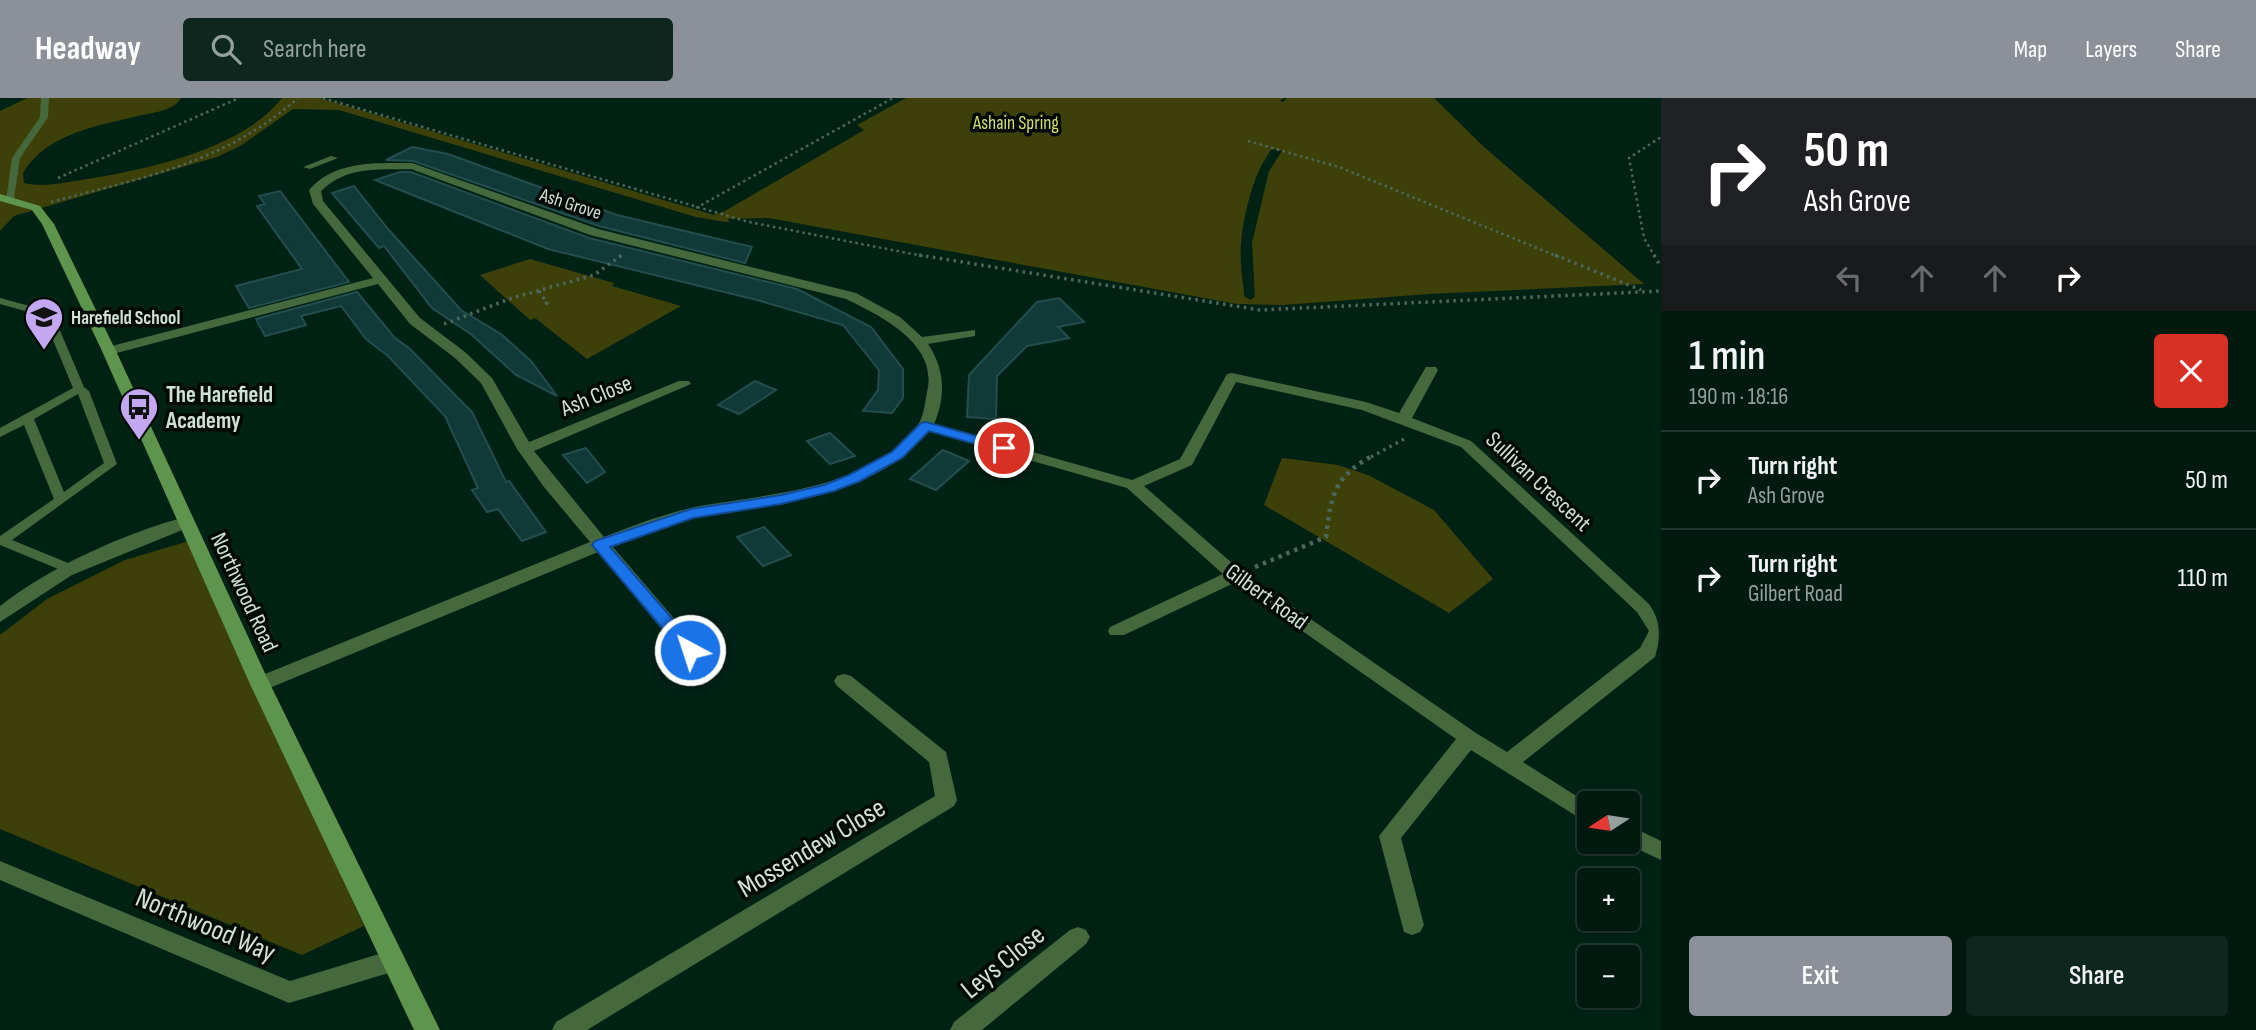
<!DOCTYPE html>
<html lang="en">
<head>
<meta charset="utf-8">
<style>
  :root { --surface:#001a10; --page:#0e271e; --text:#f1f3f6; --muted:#95a19f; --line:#223830; --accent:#8c9099 }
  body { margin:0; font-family:"Sofia Sans Condensed",sans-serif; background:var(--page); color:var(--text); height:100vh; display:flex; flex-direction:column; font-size:26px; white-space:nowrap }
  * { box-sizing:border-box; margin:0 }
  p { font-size:23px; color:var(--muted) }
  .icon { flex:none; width:38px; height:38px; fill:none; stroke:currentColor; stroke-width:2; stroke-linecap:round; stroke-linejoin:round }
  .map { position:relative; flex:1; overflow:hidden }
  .drawer { display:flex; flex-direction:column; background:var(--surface); width:595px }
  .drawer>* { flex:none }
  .hud { background:#202124; color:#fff; overflow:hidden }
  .needle { width:46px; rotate:258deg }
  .tools { position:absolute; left:1577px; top:693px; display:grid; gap:14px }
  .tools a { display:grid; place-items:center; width:63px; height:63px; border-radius:7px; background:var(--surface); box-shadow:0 2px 5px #0004,0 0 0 2px var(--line); font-size:35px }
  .pin { position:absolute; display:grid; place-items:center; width:60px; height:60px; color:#fff; margin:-30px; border:4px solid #fff; border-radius:50%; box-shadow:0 2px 7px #0007 }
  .me { position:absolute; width:77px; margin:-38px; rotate:320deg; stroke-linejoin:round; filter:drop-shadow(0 0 5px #0008) }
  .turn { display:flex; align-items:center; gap:24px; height:147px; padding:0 28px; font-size:32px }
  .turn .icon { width:91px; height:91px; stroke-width:2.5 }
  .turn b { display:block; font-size:49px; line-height:60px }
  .lanes { display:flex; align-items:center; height:66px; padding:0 28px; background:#0003; justify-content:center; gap:35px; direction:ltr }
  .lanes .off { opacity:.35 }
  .round { display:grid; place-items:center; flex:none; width:74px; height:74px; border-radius:7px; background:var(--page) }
  .overview { display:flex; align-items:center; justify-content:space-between; height:119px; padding:0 28px }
  h1 { font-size:42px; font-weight:600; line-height:52px }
  .action { display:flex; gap:14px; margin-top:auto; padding:14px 28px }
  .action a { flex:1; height:80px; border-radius:7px; background:var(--accent); color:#fff; font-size:28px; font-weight:600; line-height:80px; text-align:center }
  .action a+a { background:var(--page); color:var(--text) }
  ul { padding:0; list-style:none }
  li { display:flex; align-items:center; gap:21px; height:98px; padding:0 28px; border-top:2px solid var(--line) }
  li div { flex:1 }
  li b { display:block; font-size:26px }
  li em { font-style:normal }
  header { display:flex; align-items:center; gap:42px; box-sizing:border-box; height:98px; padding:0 35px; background:var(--accent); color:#fff }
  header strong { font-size:33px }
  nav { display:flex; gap:38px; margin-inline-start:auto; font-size:24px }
  .search { width:490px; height:63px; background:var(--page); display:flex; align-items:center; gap:18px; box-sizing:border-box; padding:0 24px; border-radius:7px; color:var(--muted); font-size:26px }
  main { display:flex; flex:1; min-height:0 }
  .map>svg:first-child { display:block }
  .green { fill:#3e400a; fill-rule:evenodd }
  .building { fill:#103938; stroke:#224e4d; stroke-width:2 }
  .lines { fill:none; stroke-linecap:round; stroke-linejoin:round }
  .path-far2 { stroke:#4b685c; stroke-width:2.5; stroke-dasharray:2.5 3.5; stroke-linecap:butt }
  .path-far1 { stroke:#4b685c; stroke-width:3.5; stroke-dasharray:2.5 4.5; stroke-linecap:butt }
  .path { stroke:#4b685c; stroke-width:4.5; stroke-dasharray:3.5 5; stroke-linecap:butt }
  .lane { fill:#46683d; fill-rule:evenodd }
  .street { fill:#46683d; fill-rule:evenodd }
  .secondary { fill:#5e954d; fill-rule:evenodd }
  .route { fill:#1a73e8; stroke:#114b97; stroke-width:2 }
  .labels { text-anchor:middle; stroke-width:7; stroke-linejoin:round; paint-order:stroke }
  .far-park-label { font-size:19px; fill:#d8de67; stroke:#000804 }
  .far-street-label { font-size:19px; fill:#cee2d8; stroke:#000804 }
  .far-poi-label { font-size:19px; font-weight:bold; fill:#cee2d8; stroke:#000804; text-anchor:start }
  .poi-label { font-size:23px; font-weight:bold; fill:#cee2d8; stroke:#000804; text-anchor:start }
  .street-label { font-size:23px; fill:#cee2d8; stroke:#000804 }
  .near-street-label { font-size:28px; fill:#cee2d8; stroke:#000804 }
</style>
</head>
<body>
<header>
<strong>Headway</strong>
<div class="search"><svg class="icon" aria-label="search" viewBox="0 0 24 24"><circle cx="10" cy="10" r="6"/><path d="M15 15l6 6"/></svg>Search here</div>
<nav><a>Map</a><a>Layers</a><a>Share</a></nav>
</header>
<main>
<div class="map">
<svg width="1661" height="932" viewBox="0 0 1661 932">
  <rect width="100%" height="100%" fill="#002215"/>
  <g class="green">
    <path d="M 27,0 L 181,0 C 173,13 156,14 142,17 C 101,27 46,35 23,75 L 24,85 C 45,90 67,84 87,81 C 148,71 242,51 282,0 L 320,0 L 714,117 L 725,113 L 864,32 L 857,27 L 906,0 L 1284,0 L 1280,3 L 1283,4 L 1287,0 L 1434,0 L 1484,49 L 1644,186 L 1429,196 L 1283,207 L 1237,206 L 769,120 L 728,121 L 729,124 L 725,124 L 696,119 L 339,12 L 293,11 L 242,47 L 217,59 L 14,118 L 0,133 L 0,13 ZM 1272,51 L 1282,53 L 1269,73 L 1252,145 L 1255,199 L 1250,202 L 1244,198 C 1244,187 1241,177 1241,166 C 1238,135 1252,74 1272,51 Z"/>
    <polygon points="530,161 614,185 612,188 681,208 587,261 535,220 530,222 480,177"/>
    <polygon points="1282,360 1338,367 1368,377 1434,412 1493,481 1449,515 1264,407"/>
    <polygon points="189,443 364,828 302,857 0,731 0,537 47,501 125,462"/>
  </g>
  <g class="building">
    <polygon points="412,49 448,56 617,117 752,149 745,165 599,128 413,63 386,62"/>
    <polygon points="400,74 411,74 589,140 797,191 871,229 903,271 903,300 892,315 863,313 878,292 879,272 843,227 757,202 548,151 375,82"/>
    <polygon points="354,88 388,131 461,212 501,236 531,263 557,298 516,277 472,237 432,210 384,148 379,150 332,95"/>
    <polygon points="280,93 349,184 249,210 236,188 302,171 257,108 265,106 259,98"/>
    <polygon points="357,194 394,239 410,251 472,314 506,384 509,383 546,434 522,443 498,411 487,414 472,392 478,390 445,318 388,258 366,241 341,208 301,218 306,227 265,238 256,221"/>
    <polygon points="1059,200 1084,224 1058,229 1069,240 1027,248 997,278 996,321 967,319 969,277 1037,204"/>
    <polygon points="755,283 776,292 739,316 718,307"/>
    <polygon points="830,335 855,358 830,366 807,343"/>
    <polygon points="586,350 605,374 587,385 563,357"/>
    <polygon points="943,352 969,363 936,392 910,381"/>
    <polygon points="764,429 791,457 763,468 737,439"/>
  </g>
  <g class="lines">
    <g class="path-far2">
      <polyline points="323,0 749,124 928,159"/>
      <polyline points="1248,43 1339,69 1559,159"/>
      <polyline points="58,80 239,0"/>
      <path d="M 51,104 C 144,79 223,66 298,0"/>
      <polyline points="696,110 893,0"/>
      <polyline points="619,159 623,156"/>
      <polyline points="1655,159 1644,140 1629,60 1661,39"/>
    </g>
    <g class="path-far1">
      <polyline points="919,157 1260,212 1661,193"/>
      <polyline points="1555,157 1641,192"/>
      <polyline points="1654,157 1661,169"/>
      <polyline points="539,193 547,205 541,207"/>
      <polyline points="444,226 512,200 594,177 622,157"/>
      <polyline points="1371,359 1406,340"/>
    </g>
    <path class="path" d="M 1255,469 L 1326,439 C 1331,397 1334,378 1374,357"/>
    <g class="lane">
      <polygon points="41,0 49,0 48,19 20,60 14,100 6,102 12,60 40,19"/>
      <polygon points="331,58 338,60 310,71 303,69"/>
      <path d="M 0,200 L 52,214 L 84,289 L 89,293 L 117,366 L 12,442 L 73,467 L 75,470 L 73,473 L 68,475 L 0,447 L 0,438 L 54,401 L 24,327 L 0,339 L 0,330 L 73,290 L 43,218 L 0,206 ZM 78,296 L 104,365 L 64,394 L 34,321 Z"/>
    </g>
    <g class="street">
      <path d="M 412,65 L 598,131 L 856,195 L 900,219 L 922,239 L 975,232 L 975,238 L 928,246 C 945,271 946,298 934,326 L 1132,382 L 1180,361 L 1227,276 L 1232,275 L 1366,304 L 1399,315 L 1426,269 L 1436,269 L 1438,272 L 1412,320 L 1471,343 L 1649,506 C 1661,523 1661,539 1655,559 L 1523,664 L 1589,706 L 1589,726 L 1471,652 L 1401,740 L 1424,827 L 1420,834 L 1412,837 L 1404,834 L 1379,738 L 1456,641 L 1234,485 L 1124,537 L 1110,537 L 1108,533 L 1110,529 L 1223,476 L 1127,390 L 928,333 C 874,403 772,403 693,420 C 665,426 638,438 612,448 L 697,547 L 699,552 L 697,557 L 683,557 L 598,454 L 267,591 L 253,591 L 250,586 L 253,581 L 590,444 L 544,389 L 517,351 L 481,285 L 455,260 L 410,226 L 378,186 L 109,257 L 102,253 L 104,250 L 373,180 L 313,106 L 309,92 C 335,62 375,65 412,65 ZM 411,71 L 590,137 L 846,201 C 881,218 939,246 927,294 C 925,304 924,317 919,325 C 877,391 765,396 695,409 C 664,416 634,427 604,439 L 534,353 L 691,286 L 689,283 L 679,283 L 529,344 L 492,280 L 465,254 L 420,220 L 323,103 L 321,93 C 347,68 376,72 411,71 ZM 1236,284 L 1362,312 L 1461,349 L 1637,514 L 1649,533 L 1640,550 L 1507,654 L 1476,635 L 1241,473 L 1144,388 L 1192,367 Z"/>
      <path d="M 186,419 L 192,420 L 194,424 L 192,428 L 72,477 L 0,524 L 0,508 C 48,470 126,434 186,419 Z"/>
      <polygon points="844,576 851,578 946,654 957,702 954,708 587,932 552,932 556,924 935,698 929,664 837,588 834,583 837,578"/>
      <polygon points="1628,727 1661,743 1661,762 1623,744 1628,744"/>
      <polygon points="0,763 290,883 392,852 401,855 404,863 401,871 392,874 289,905 0,782"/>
      <polygon points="1078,829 1086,832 1090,839 1086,846 982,932 950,932 954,924 1070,832"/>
    </g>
    <polygon class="secondary" points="0,96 40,108 54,126 116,253 270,586 440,932 414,932 250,586 102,253 42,126 32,112 0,103"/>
  </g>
  <polygon class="route" points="926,324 1009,347 1011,350 1004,354 929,333 902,360 860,383 834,393 781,406 693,420 610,449 696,548 698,552 696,556 684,556 592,447 595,443 691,411 781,397 824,387 849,377 892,354 921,325"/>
  <defs>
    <g id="school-pin" transform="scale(2.0125)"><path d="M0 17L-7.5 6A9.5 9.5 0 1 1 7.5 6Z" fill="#c4a7f1" stroke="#000804"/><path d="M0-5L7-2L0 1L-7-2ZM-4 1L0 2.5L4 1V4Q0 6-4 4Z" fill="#111"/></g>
    <g id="bus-pin" transform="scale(2.0125)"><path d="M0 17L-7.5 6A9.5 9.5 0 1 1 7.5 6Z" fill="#c4a7f1" stroke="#000804"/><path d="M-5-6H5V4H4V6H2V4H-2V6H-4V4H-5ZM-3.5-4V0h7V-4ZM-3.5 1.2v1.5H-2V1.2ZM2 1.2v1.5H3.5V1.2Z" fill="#111"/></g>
  </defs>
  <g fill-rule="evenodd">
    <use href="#school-pin" x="44" y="219"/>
    <use href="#bus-pin" x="139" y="309"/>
  </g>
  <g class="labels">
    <g class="far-park-label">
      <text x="1016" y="31">Ashain Spring</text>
    </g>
    <g class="far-street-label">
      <text transform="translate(571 105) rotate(18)" y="7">Ash Grove</text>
    </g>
    <g class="far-poi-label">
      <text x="71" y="226">Harefield School</text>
    </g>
    <g class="poi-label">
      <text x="166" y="304">The Harefield<tspan x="166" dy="26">Academy</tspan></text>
    </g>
    <g class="street-label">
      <text transform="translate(596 297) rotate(-22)" y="8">Ash Close</text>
      <text transform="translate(1539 383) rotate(43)" y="8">Sullivan Crescent</text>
      <text transform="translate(245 494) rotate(65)" y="8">Northwood Road</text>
      <text transform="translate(1267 498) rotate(36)" y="8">Gilbert Road</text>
    </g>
    <g class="near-street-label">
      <text transform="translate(811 749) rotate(-31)" y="10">Mossendew Close</text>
      <text transform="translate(206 826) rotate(23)" y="10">Northwood Way</text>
      <text transform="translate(1002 863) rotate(-39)" y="10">Leys Close</text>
    </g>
  </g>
</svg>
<div class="tools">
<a><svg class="needle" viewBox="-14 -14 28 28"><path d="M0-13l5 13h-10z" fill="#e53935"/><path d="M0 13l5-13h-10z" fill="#95a19f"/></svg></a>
<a>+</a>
<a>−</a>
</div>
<div class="pin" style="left:1004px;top:350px;background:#d93025"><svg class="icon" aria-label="arrive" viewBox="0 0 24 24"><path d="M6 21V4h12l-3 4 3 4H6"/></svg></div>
<svg class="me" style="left:690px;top:552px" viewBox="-20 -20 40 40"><circle r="17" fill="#1a73e8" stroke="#fff" stroke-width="3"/><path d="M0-11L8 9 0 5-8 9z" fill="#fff"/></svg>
</div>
<section class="drawer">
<div class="hud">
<div class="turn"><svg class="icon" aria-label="right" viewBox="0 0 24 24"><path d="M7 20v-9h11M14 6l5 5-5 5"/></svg><div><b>50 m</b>Ash Grove</div></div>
<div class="lanes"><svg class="icon off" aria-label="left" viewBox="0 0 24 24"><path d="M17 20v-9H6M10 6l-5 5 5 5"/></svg><svg class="icon off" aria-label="ahead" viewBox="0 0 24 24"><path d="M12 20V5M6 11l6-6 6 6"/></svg><svg class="icon off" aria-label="ahead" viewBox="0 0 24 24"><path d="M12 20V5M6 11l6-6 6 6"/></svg><svg class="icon" aria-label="right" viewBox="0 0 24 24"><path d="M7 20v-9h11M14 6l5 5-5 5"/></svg></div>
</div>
<div class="overview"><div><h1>1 min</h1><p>190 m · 18:16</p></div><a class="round" style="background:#d93025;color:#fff"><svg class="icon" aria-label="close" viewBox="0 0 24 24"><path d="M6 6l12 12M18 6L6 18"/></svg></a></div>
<ul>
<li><svg class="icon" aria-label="right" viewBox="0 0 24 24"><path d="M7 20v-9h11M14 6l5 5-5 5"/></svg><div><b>Turn right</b><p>Ash Grove</p></div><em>50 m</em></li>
<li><svg class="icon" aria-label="right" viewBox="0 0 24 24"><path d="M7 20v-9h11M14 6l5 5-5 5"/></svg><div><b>Turn right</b><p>Gilbert Road</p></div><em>110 m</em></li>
</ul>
<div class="action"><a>Exit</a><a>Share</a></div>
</section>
</main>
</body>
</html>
